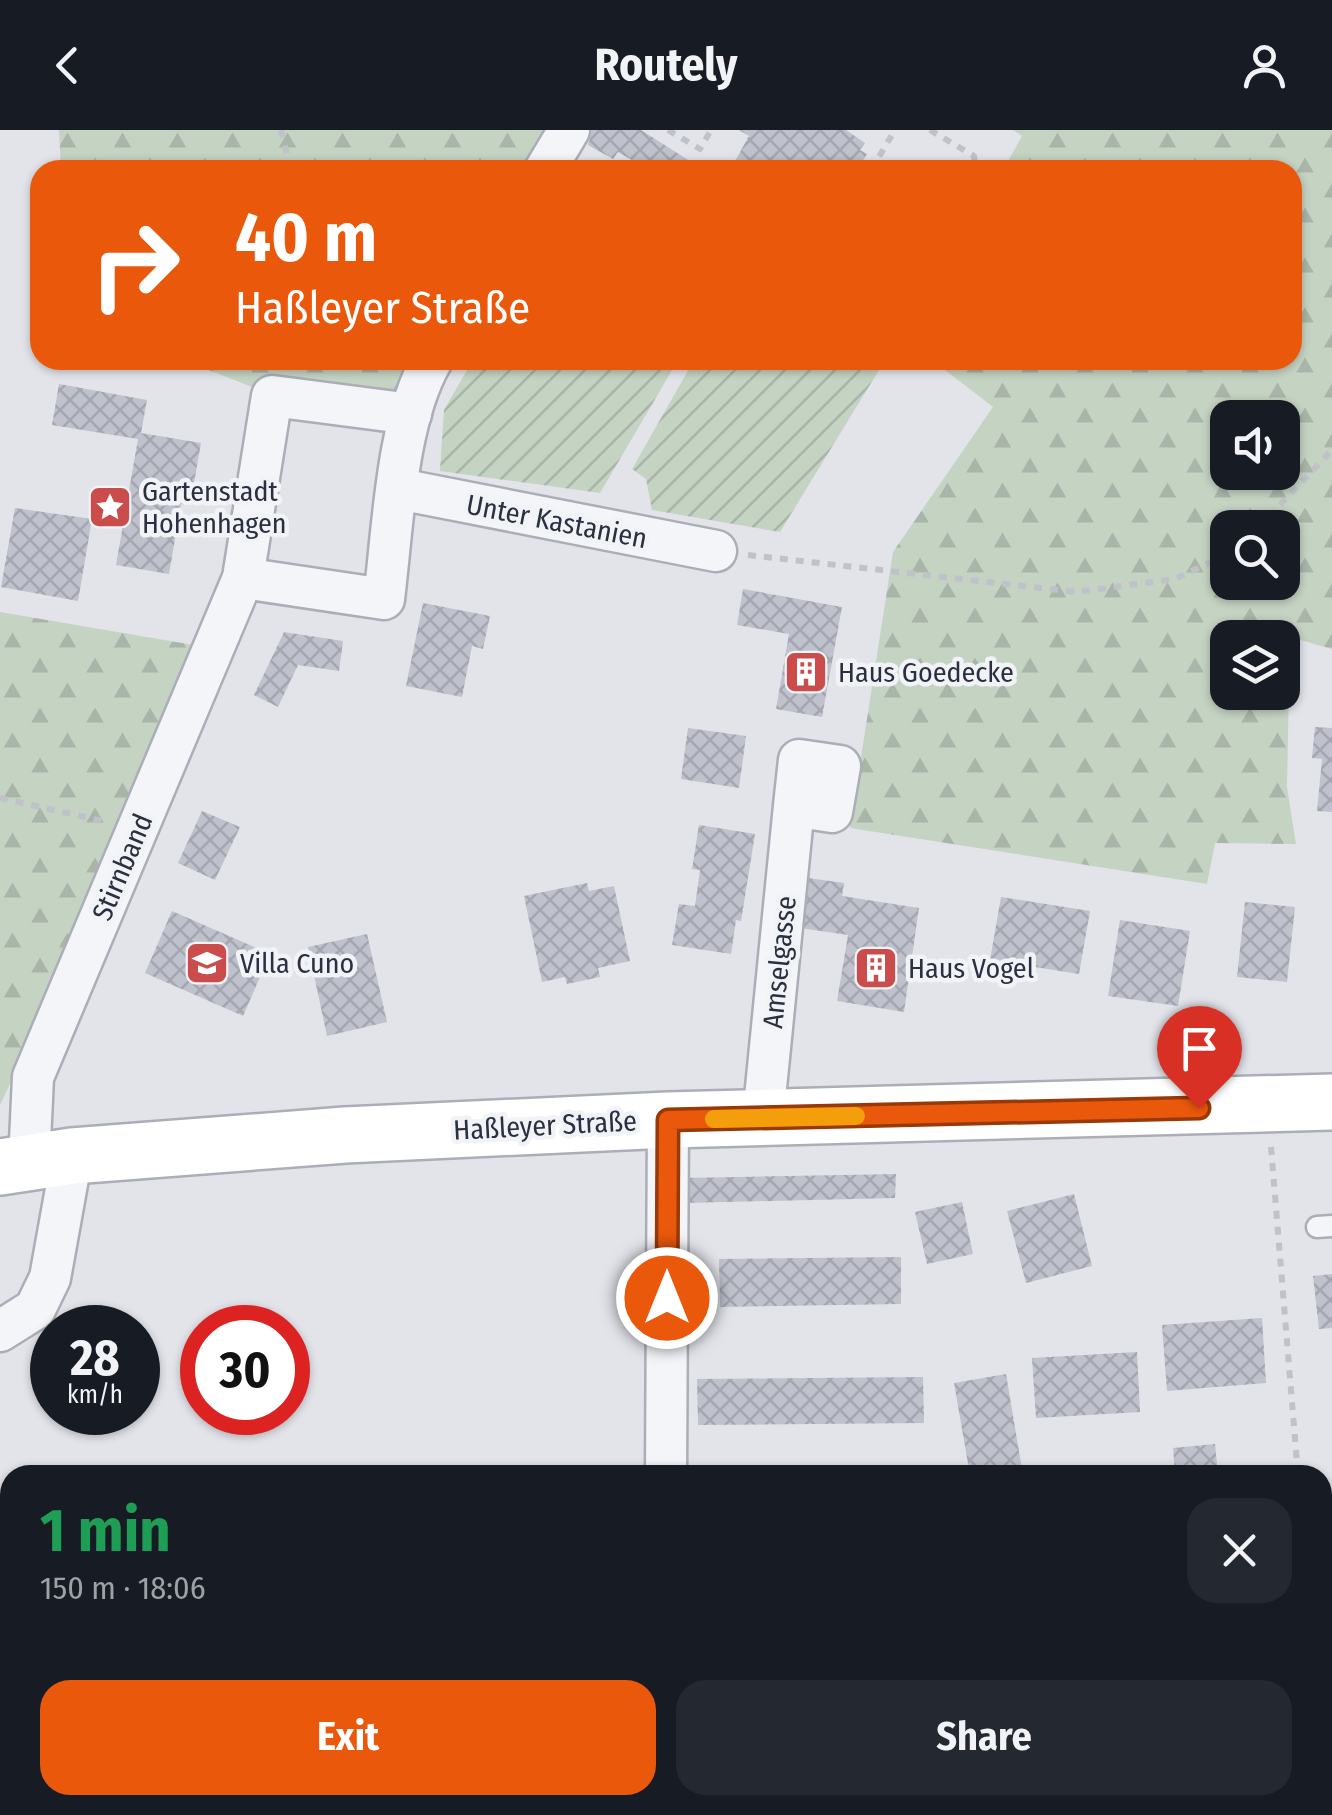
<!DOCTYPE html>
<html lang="en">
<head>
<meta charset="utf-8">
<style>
  :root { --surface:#171b24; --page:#242831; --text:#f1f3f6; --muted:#9ea1a6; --accent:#ea580c }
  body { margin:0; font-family:"Fira Sans Condensed",sans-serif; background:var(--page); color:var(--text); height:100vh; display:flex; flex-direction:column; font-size:38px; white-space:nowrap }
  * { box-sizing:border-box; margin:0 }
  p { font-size:32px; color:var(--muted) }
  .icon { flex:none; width:55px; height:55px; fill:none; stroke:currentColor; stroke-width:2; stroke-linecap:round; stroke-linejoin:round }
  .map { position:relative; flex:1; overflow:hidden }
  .details { position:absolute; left:0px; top:1335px; width:1332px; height:350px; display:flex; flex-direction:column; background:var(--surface); border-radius:30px 30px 0 0; box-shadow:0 2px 8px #0004 }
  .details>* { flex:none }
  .guide { position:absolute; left:30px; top:30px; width:1272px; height:210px; border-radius:30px; box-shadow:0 2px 8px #0004; background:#ea580c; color:#fff; overflow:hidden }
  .tools { position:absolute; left:1210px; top:270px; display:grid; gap:20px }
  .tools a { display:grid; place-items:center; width:90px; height:90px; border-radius:20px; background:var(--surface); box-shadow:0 2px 8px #0004; font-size:50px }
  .speed { position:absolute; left:30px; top:1175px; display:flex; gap:20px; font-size:50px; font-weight:700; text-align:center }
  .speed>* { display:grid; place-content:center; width:130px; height:130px; border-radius:50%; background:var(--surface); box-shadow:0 2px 8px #0004; line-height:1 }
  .speed small { font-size:25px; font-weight:400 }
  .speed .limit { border:15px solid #d22; background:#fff; color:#111 }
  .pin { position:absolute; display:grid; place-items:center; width:85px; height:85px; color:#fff; margin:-102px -42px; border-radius:50% 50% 50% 0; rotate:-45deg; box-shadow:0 0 10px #0007 }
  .pin .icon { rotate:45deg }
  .me { position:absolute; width:110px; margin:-55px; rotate:0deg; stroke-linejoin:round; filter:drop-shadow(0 0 8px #0008) }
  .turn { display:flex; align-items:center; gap:35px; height:210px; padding:0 40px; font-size:45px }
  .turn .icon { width:130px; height:130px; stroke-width:2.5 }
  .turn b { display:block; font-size:70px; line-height:85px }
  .round { display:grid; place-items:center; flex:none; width:105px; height:105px; border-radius:30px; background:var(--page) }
  .headline { display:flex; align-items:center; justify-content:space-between; height:170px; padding:0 40px }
  h1 { font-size:60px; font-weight:700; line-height:75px; color:#1e9e55 }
  .action { display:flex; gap:20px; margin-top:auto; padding:20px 40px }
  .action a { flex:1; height:115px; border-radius:30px; background:var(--accent); color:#fff; font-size:40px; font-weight:700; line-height:115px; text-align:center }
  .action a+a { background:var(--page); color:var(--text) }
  header { display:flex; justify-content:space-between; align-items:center; height:130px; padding:0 40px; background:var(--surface); font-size:45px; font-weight:700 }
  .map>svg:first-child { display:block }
  .forest { fill:url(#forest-firs); fill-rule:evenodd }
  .garden { fill:url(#garden-furrows) }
  .building { fill:url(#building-cross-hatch) }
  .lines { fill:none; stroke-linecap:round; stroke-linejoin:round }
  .lane-casing { stroke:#abaeb7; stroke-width:25 }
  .street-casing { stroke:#abaeb7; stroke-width:45 }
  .secondary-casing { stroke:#abaeb7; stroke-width:60 }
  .path { stroke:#bfc2c8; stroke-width:6; stroke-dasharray:8 8; stroke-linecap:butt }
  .lane { stroke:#f4f5f8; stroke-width:20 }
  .street { stroke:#f4f5f8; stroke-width:40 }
  .secondary { stroke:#fff; stroke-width:55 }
  .route-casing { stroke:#983908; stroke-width:25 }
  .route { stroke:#ea580c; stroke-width:18 }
  .slow { stroke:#f59e0b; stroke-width:18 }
  .labels { text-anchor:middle; stroke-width:9; stroke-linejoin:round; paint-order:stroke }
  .poi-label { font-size:28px; fill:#2a2f41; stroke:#f1f3f7; text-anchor:start }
  .street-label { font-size:28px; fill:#2a2f41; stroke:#f1f3f7 }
</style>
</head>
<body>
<header><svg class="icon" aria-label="back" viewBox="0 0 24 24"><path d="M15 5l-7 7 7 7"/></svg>Routely<svg class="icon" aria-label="person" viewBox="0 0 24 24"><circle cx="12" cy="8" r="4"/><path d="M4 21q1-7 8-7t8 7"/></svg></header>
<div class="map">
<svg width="1332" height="1685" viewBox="0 0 1332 1685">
  <defs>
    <pattern id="forest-firs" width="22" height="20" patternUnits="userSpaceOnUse" patternTransform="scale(2.5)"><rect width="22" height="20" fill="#c5d3c3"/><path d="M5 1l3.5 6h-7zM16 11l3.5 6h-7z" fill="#a9b5a9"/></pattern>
    <pattern id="garden-furrows" width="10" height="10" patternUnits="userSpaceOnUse" patternTransform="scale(2.5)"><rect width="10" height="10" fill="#c5d3c3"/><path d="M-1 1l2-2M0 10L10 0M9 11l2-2" fill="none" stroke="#a9b5a9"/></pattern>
    <pattern id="building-cross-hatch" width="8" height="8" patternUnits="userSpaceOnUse" patternTransform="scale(2.5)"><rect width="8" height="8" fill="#bfc2cc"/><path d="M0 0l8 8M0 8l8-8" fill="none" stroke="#a4a7b0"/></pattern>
  </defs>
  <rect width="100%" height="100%" fill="#e2e4ea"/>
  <g class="forest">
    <polygon points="59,0 567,0 545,40 61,40"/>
    <path d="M 1013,0 L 1332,0 L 1332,519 L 1290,507 L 1287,657 L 1296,714 L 1215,713 L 1207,754 L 850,698 L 893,422 L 993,277 L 932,230 L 1292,230 L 1292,40 L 1003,40 L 1022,6 ZM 1228,288 L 1282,288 L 1282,342 L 1228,342 ZM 1228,398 L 1282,398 L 1282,452 L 1228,452 ZM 1228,508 L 1282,508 L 1282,562 L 1228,562 Z"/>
    <polygon points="183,230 432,230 412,275 257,259"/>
    <polygon points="0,482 217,519 0,975"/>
  </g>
  <g class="garden">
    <polygon points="473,230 678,230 600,363 440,341 444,280"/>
    <polygon points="694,230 863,230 879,240 780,402 652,380 646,349 632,339"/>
  </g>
  <g class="building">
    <polygon points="592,0 641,0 704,40 649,40 618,22 613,29 588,15"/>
    <polygon points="739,0 846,0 865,13 860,20 867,24 857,40 730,40 749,6"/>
    <polygon points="59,254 147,270 141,303 201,313 190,376 181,374 169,444 116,435 138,309 52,295"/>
    <polygon points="15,378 92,389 78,471 1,457"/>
    <polygon points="743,459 842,477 822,587 776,579 789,504 737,495"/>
    <polygon points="423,473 490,486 483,519 472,516 462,567 406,556"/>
    <polygon points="284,502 343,511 339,541 298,535 278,577 254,565"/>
    <polygon points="1315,597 1332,598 1332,682 1317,681 1322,629 1312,628"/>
    <polygon points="688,598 746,606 739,658 681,649"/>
    <polygon points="202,681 240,697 215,750 178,733"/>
    <polygon points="699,695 755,704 741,791 736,790 731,824 672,815 679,774 695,776 700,740 692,739"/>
    <polygon points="808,748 844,753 842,766 919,778 904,882 837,871 848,805 800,798"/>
    <polygon points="587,753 589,761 614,756 630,831 598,838 600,847 567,854 565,847 542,852 524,766"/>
    <polygon points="1001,767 1090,781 1079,844 990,830"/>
    <polygon points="1245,772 1295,777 1287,852 1237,847"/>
    <polygon points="172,781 270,824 243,886 145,843"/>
    <polygon points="1120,790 1190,801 1178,876 1108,866"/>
    <polygon points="367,804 387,892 327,906 308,817"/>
    <polygon points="896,1044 895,1068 685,1073 683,1048"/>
    <polygon points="1074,1064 1092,1136 1026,1153 1007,1081"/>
    <polygon points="962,1072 973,1124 927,1134 915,1082"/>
    <polygon points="901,1127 901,1174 720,1177 719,1129"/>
    <polygon points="1332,1144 1332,1198 1319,1199 1313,1146"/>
    <polygon points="1262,1188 1266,1253 1167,1261 1162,1195"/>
    <polygon points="1137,1222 1140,1282 1036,1288 1032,1228"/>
    <polygon points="1006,1244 1023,1345 970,1345 954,1253"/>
    <polygon points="923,1247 924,1293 698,1295 697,1249"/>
    <polygon points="1215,1314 1218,1345 1175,1345 1173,1318"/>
    <polygon points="0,1393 10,1398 10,1431 0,1427"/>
    <polygon points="1332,1468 1332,1522 1328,1523 1322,1469"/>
    <polygon points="0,1474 10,1479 10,1561 0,1581"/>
    <polygon points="926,1675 978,1675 980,1685 907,1685 906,1680"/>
  </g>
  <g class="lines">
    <g class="lane-casing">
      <polyline id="lane" points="1317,1097 1332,1096"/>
    </g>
    <g class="street-casing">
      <g id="street">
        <polyline points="545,40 569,0"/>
        <polyline points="399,359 716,421"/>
        <path d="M 243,448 L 384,469 C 393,397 396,292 432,230"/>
        <polyline points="763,988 794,676 832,682 840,636 799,630 794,676"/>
        <polyline points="29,1033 33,947 243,448 272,266 411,284"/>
        <polyline points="0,1201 35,1179 50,1148 72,1026"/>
        <polyline points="666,1345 668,990"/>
        <polyline points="1042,1675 1043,1685"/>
      </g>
    </g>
    <g class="secondary-casing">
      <polyline id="secondary" points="0,1037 72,1026 345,1005 668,990 1332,972"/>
    </g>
    <g class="path">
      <polyline points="281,0 291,40"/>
      <polyline points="668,0 700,19 711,0"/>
      <polyline points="930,0 974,26 976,40"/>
      <polyline points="871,40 895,0"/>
      <polyline points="1258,398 1332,320"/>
      <polyline points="748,425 1076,462 1175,449 1228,424"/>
      <polyline points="0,668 103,691"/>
      <polyline points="1271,1017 1298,1345"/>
      <polyline points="1322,1436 1332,1438"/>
      <polyline points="1268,1675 1270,1685"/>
      <polyline points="859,1685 884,1675"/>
    </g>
    <use href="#lane" class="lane"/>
    <use href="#street" class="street"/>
    <use href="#secondary" class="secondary"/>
  </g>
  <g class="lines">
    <g class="route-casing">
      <polyline id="route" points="667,1168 668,990 1199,978"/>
    </g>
    <use href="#route" class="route"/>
    <polyline class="slow" points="714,989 856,986"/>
  </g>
  <defs>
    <g id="sight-square" transform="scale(2.25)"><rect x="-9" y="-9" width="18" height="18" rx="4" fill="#ca4c4b" stroke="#f1f3f7"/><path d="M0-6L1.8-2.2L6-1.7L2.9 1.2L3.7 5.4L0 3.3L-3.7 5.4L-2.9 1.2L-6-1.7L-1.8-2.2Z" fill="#fff"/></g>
    <g id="building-square" transform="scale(2.25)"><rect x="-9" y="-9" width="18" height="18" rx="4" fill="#ca4c4b" stroke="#f1f3f7"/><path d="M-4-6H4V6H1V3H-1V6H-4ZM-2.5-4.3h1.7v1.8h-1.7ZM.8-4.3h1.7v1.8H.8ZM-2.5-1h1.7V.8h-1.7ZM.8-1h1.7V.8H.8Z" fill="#fff"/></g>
    <g id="school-square" transform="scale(2.25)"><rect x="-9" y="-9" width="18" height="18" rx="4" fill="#ca4c4b" stroke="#f1f3f7"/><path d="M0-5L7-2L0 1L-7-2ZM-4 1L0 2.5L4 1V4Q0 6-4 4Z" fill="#fff"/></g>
  </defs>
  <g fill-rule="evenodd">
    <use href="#sight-square" x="110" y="377"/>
    <use href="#building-square" x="806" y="542"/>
    <use href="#school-square" x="207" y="833"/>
    <use href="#building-square" x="876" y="838"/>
  </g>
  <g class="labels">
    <g class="poi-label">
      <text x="142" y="371">Gartenstadt<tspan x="142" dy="32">Hohenhagen</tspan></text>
      <text x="838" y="552">Haus Goedecke</text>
      <text x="240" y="843">Villa Cuno</text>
      <text x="908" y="848">Haus Vogel</text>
    </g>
    <g class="street-label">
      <text transform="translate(557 391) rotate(11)" y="10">Unter Kastanien</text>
      <text transform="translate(122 737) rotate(-67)" y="10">Stirnband</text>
      <text transform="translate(779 832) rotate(-84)" y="10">Amselgasse</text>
      <text transform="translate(545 995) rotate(-3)" y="10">Haßleyer Straße</text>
    </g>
  </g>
</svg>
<div class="tools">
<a><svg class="icon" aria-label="sound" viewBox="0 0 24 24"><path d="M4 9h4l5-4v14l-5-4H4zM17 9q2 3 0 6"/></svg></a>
<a><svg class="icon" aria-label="search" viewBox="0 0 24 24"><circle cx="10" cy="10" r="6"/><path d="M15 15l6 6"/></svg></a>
<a><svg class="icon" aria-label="layers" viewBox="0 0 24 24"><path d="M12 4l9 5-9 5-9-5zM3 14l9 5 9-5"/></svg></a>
</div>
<div class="speed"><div>28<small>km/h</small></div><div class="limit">30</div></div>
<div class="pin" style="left:1199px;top:978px;background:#d93025"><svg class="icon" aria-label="arrive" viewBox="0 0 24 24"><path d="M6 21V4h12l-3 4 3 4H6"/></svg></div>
<svg class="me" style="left:667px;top:1168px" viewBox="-20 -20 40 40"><circle r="17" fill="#ea580c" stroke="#fff" stroke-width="3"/><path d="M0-11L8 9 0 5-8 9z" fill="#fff"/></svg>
<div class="guide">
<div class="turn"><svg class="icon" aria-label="right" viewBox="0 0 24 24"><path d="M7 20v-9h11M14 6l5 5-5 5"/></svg><div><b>40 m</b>Haßleyer Straße</div></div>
</div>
<section class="details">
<div class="headline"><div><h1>1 min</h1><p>150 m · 18:06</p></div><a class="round"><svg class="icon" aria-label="close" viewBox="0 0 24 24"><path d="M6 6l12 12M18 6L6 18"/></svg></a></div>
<div class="action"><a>Exit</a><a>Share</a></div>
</section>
</div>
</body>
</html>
